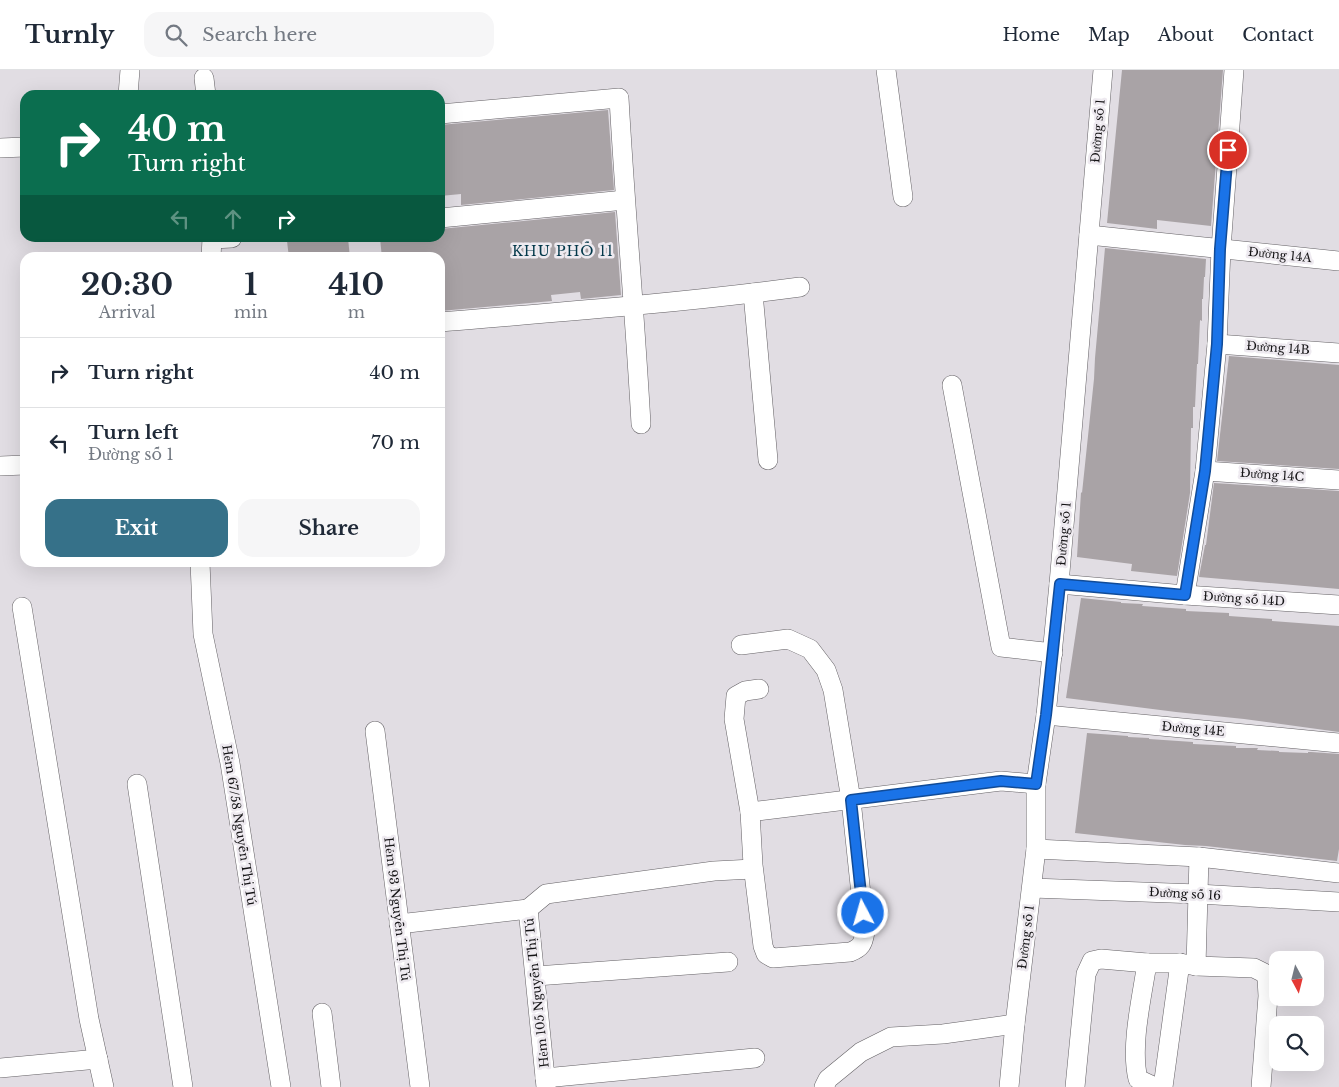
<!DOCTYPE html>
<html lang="en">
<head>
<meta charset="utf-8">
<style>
  :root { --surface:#fff; --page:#f6f6f7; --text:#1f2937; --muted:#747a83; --line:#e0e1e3; --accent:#367189 }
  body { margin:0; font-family:"Libre Baskerville",serif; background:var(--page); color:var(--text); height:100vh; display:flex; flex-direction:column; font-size:19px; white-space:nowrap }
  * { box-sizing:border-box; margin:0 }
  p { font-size:16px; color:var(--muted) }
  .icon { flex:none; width:28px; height:28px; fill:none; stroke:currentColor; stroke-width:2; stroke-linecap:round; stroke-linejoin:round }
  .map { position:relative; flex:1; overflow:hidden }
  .drawer { position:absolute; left:20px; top:182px; width:425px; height:315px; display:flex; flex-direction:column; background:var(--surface); border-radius:15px; box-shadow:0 5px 20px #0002 }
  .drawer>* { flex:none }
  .hud { position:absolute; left:20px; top:20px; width:425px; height:152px; border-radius:15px; box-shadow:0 5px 20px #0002; background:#0b6e4f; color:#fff; overflow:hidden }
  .needle { width:32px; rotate:173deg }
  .buttons { position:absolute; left:1269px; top:881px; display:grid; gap:10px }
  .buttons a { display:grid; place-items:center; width:55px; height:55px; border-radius:10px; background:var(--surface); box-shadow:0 5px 20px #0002; font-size:25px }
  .pin { position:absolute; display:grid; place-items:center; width:42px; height:42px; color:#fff; margin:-21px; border:2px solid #fff; border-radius:50%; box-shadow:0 1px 5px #0007 }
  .me { position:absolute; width:55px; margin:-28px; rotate:354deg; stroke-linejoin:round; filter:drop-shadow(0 0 4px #0008) }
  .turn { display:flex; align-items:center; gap:18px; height:105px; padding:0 25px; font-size:22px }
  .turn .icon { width:65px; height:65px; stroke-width:2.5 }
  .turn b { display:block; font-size:35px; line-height:42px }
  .lanes { display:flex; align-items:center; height:48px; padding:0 25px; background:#0003; justify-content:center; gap:25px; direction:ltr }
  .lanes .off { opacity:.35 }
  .eta { display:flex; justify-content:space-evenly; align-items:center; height:85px; text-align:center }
  .eta b { font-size:30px; font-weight:800; line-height:35px }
  .action { display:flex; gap:10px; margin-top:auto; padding:10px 25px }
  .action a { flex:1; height:58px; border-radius:15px; background:var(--accent); color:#fff; font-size:20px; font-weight:800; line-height:58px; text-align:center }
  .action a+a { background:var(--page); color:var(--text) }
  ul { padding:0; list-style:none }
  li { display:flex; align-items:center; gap:15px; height:70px; padding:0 25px; border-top:1px solid var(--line) }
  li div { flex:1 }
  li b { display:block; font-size:19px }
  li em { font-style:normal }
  header { display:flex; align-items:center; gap:30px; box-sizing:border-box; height:70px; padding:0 25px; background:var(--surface); border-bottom:1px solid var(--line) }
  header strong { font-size:24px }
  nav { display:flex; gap:28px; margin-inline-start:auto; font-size:18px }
  .search { width:350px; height:45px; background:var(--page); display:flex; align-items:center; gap:12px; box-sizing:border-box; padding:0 18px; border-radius:15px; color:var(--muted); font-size:19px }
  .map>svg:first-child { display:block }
  .building { fill:#a9a3a6 }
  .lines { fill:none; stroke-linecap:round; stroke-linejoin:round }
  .minor-casing { stroke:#646165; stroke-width:20 }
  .minor { stroke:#fff; stroke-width:19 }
  .route-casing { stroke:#114b97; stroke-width:12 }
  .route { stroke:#1a73e8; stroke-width:9 }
  .labels { text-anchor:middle; stroke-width:5; stroke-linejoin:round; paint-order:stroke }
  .street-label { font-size:12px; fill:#151416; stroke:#eeeaf0 }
  .neighbourhood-label { font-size:14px; letter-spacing:1px; fill:#03384a; stroke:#eeeaf0 }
</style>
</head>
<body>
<header>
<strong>Turnly</strong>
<div class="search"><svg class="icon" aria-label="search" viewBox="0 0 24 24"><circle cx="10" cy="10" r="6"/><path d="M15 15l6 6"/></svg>Search here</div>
<nav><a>Home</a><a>Map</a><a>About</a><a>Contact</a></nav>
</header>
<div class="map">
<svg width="1339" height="1017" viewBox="0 0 1339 1017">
  <rect width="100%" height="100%" fill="#e1dde3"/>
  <g class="building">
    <polygon points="1122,0 1223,0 1211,156 1157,150 1157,159 1107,153"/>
    <polygon points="608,40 614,120 461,135 461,124 440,126 440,55"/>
    <polygon points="615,142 621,225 581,229 580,222 551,225 552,231 440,241 440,188 382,188 380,168 440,168 440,159"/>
    <polygon points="334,168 348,168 350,188 289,188 287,171"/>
    <polygon points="1105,178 1206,189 1205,207 1204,207 1203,229 1202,229 1202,251 1200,250 1198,294 1197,294 1195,337 1193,337 1193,358 1191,358 1190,423 1177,506 1131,501 1132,494 1077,487 1081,422 1082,423 1094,309 1095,288"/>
    <polygon points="1229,286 1339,295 1339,399 1217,391"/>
    <polygon points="1214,413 1339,421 1339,519 1199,507 1205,475 1206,475"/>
    <polygon points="1081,528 1121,532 1121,533 1143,534 1142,536 1186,539 1186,541 1229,543 1229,546 1272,549 1272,551 1339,556 1339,662 1244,649 1176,642 1066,628"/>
    <polygon points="1087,663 1128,666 1128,667 1149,668 1149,669 1193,672 1193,674 1236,676 1236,678 1258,678 1257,680 1279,681 1279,682 1308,683 1308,682 1311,682 1339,684 1339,779 1337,791 1206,776 1185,775 1075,763"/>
  </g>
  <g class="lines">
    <g class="minor-casing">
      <g id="minor">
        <polyline points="886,0 903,127"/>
        <polyline points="204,8 206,25"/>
        <polyline points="128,25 130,0"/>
        <path d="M 440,44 L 619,28 C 625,136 635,245 641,354"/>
        <polyline points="0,78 25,77"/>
        <polyline points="440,148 625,130"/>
        <polyline points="1089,165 1339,191"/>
        <polyline points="212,169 232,168"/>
        <polyline points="211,188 212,168"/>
        <polyline points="753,223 768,390"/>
        <path d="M 440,252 C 560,242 680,233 800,217"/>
        <polyline points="1217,274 1339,283"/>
        <polyline points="952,315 1001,577 1053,583"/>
        <polyline points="0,396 25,395"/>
        <polyline points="1205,401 1339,410"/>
        <polyline points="200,492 203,564 230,693 281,1017"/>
        <polyline points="1059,514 1185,525 1339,535"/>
        <polyline points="1185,525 1205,401 1217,274 1221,179 1234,0"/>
        <polyline points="22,537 89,949 104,1017"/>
        <path d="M 741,575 L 788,569 L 810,579 L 826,600 L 833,620 L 851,730 L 865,862 C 863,874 861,878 850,882 L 773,888 L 766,884 L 763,876 L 753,795 L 750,742 L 734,649 L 736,626 L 745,621 L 759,619"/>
        <polyline points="1046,645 1339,673"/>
        <polyline points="375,661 420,1017"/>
        <polyline points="137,714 183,1017"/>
        <polyline points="750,742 1001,711 1036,714"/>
        <polyline points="1036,779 1199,787 1339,803"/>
        <polyline points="1032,818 1198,824 1339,832"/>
        <polyline points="528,839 546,824 714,801 753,799"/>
        <polyline points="399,854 528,839 546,1017"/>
        <path d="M 1147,893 C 1142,927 1130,976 1138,1009 L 1155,1017"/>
        <polyline points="1196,896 1254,898 1264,903 1267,908 1268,926 1261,1017"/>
        <polyline points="536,906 728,892"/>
        <polyline points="322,943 331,1017"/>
        <polyline points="0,998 98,989"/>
        <polyline points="545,1008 755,988"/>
        <polyline points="824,1017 828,1009 861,982 891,967 943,964 1015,954"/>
        <polyline points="1009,1017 1015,954 1036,779 1036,714 1046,645 1059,514 1103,0"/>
        <polyline points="1075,1017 1086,904 1092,891 1101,889 1147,893 1180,893"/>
        <polyline points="1163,1017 1180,893 1196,896 1199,787"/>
      </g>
    </g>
    <use href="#minor" class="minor"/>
  </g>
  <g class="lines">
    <g class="route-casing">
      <polyline id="route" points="863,843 851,730 1001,711 1036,714 1046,645 1060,514 1185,525 1205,401 1217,274 1220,179 1228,80"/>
    </g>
    <use href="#route" class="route"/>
  </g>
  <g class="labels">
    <g class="street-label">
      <text transform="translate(1098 61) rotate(-85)" y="4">Đường số 1</text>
      <text transform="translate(1280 185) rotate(6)" y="4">Đường 14A</text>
      <text transform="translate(1278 278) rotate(4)" y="4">Đường 14B</text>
      <text transform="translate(1272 405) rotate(4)" y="4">Đường 14C</text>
      <text transform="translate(1064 464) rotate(-85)" y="4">Đường số 1</text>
      <text transform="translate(1244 529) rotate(4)" y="4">Đường số 14D</text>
      <text transform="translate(1193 659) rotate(5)" y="4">Đường 14E</text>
      <text transform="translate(239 755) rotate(81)" y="4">Hẻm 67/58 Nguyễn Thị Tú</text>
      <text transform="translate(1185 824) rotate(3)" y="4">Đường số 16</text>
      <text transform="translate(397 839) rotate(83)" y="4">Hẻm 93 Nguyễn Thị Tú</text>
      <text transform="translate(1026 867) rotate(-83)" y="4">Đường số 1</text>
      <text transform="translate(537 923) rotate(-96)" y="4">Hẻm 105 Nguyễn Thị Tú</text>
    </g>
    <g class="neighbourhood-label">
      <text x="563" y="186">KHU PHỐ 11</text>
    </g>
  </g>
</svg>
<div class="buttons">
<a><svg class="needle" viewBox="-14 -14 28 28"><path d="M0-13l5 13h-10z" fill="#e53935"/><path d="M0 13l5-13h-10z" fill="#747a83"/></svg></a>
<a><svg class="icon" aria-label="search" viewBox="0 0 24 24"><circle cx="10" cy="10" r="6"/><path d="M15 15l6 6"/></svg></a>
</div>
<div class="pin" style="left:1228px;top:80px;background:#d93025"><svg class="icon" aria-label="arrive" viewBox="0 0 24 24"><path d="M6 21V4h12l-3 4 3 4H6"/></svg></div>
<svg class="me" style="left:863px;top:843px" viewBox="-20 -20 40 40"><circle r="17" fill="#1a73e8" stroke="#fff" stroke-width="3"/><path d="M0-11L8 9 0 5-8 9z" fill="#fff"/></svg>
<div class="hud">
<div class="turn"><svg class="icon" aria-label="right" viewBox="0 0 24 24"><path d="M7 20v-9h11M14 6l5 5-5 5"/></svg><div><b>40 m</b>Turn right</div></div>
<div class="lanes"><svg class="icon off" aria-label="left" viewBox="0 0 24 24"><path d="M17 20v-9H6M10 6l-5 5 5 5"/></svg><svg class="icon off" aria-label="ahead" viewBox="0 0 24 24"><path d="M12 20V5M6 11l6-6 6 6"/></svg><svg class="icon" aria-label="right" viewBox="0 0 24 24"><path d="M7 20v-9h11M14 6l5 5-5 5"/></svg></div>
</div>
<section class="drawer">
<div class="eta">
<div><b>20:30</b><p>Arrival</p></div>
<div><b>1</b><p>min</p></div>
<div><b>410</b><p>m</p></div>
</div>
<ul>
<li><svg class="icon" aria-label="right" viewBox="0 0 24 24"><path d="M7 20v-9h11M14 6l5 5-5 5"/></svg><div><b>Turn right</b></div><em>40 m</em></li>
<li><svg class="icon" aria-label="left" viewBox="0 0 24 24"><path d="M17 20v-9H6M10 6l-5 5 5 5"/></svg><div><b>Turn left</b><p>Đường số 1</p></div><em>70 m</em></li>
</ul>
<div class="action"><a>Exit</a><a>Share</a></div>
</section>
</div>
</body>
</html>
